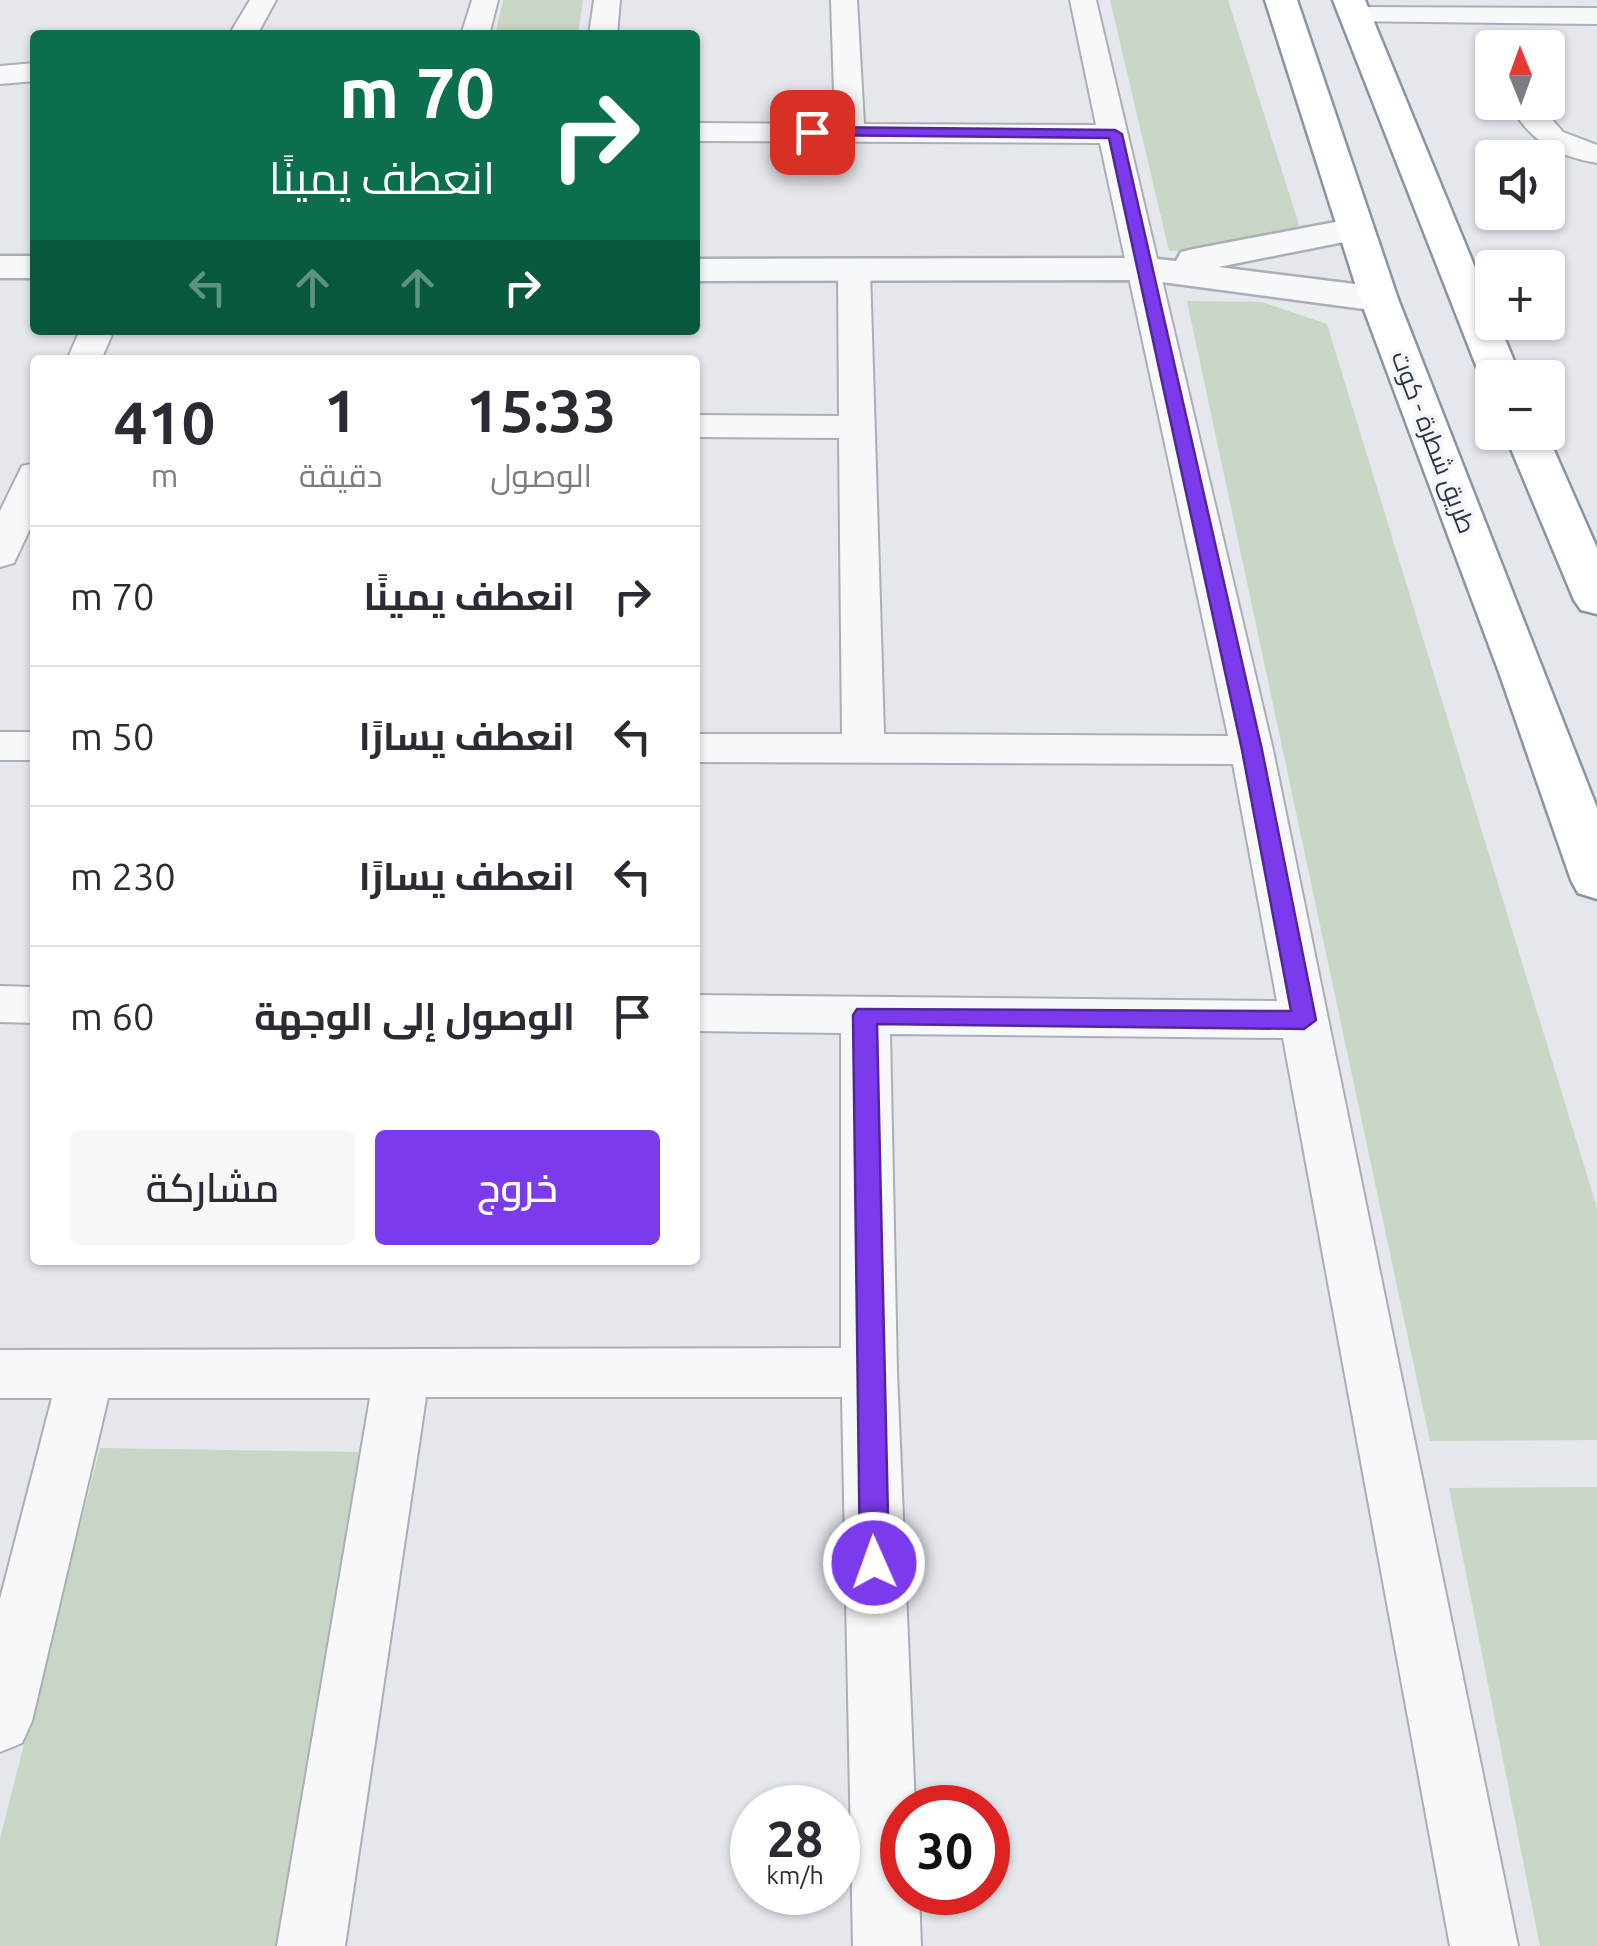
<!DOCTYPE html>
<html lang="ar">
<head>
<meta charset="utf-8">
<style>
  :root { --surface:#fff; --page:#f7f7f7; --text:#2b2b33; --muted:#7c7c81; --line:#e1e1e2; --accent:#7c3aed }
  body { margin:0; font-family:Ubuntu,Cairo,sans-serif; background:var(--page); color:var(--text); direction:rtl; height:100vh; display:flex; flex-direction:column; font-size:38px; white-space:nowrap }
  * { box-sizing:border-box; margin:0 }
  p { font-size:32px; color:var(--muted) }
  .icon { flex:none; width:55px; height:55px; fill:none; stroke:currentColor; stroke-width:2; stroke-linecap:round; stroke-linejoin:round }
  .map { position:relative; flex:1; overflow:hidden; direction:ltr }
  .panel { position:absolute; left:30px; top:355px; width:670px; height:910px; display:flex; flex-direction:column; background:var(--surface); border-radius:10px; box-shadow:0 2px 8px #0004; direction:rtl }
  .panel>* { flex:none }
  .hud { position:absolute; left:30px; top:30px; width:670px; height:305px; border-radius:10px; box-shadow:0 2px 8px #0004; direction:rtl; background:#0b6e4f; color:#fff; overflow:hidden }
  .needle { width:65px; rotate:359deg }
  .tools { position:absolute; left:1475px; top:30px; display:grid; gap:20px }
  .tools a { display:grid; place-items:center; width:90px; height:90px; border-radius:10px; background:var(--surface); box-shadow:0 2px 8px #0004; font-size:50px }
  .speed { position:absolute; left:730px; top:1785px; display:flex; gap:20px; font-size:50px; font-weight:700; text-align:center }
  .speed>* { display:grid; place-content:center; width:130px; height:130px; border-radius:50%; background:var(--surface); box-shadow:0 2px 8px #0004; line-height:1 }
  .speed small { font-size:25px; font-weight:400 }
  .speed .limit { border:15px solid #d22; background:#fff; color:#111 }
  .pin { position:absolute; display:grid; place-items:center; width:85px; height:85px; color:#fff; margin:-42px; border-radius:20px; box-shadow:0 5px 15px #0006 }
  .me { position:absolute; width:110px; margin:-55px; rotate:358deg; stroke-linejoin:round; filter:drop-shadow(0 0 8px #0008) }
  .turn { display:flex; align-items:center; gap:35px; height:210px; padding:0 40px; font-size:45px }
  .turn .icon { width:130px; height:130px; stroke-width:2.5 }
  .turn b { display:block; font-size:70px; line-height:85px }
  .lanes { display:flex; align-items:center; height:95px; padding:0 40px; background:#0003; justify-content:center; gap:50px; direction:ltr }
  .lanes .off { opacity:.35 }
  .eta { display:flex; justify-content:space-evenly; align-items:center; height:170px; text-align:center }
  .eta b { font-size:60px; font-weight:600; line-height:70px }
  .action { display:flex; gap:20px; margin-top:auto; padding:20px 40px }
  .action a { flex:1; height:115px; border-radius:10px; background:var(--accent); color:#fff; font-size:40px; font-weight:600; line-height:115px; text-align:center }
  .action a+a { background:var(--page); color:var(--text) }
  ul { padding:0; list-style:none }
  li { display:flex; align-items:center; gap:30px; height:140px; padding:0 40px; border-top:2px solid var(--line) }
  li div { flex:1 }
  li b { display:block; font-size:38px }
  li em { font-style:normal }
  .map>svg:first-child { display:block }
  .green { fill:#c9d6c5 }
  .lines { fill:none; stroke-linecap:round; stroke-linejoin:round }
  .minor-casing { stroke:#a9aeb7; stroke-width:4 }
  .tertiary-casing { stroke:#a9aeb7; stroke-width:5 }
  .trunk-casing { stroke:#8b94a3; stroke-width:5 }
  .minor { fill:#f7f8fa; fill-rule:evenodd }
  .tertiary { fill:#f7f8fa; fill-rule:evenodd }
  .trunk { fill:#fff; fill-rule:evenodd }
  .route { fill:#7c3aed; stroke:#51269a; stroke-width:2.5 }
  .labels { text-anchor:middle; stroke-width:8; stroke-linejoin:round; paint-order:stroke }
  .far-street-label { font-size:25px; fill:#2b3445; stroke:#f4f6f9 }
</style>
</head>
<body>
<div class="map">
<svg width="1597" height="1946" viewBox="0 0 1597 1946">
  <rect width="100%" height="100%" fill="#e4e7ec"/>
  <g class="green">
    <polygon points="503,0 583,0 578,35 495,35"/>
    <polygon points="1110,0 1228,0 1299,225 1289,237 1245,246 1169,251"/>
    <polygon points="1187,301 1262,302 1327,324 1597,1208 1597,1440 1430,1441"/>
    <polygon points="100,1448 359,1452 279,1946 0,1946 0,1838"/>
    <polygon points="1597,1487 1597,1946 1540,1946 1449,1488"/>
  </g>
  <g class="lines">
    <g class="minor-casing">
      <g id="minor">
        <polygon points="250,0 276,0 257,35 229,35"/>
        <polygon points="472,0 498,0 489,35 461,35"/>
        <polygon points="594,0 620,0 617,35 589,35"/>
        <polygon points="831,0 857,0 864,124 1096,125 1070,0 1096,0 1273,750 1518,1946 1450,1946 1283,1038 890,1034 897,1372 915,1808 902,1808 902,1892 919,1892 921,1946 853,1946 842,1397 426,1397 345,1946 277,1946 370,1398 108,1398 32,1721 22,1743 0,1752 0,1599 52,1398 0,1398 0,1350 841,1348 841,1033 695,1031 695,995 1277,1001 1233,764 695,762 695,734 842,734 839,438 695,437 695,415 839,416 838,270 842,263 866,263 870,270 884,734 1228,736 1100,143 695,141 695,123 835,124"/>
        <polygon points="1355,7 1597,8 1597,24 1345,21 1341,15 1345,9"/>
        <polygon points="35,63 35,81 0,84 0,66"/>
        <path d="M 1508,102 L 1537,102 L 1563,132 L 1597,145 L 1597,163 C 1555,156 1529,140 1508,102 Z"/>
        <polygon points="80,330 114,330 101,360 67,360"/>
        <polygon points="35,463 35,518 14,563 0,567 0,511 22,466"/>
        <rect x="0" y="732" width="35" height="28"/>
        <polygon points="0,986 35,987 35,1023 0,1022"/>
      </g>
    </g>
    <g class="tertiary-casing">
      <g id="tertiary">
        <polygon points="1356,218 1369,221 1374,229 1369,237 1218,267 1379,287 1393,291 1398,299 1393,307 1379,311 1147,280 695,281 695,259 1147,258 1176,261 1181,252 1194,249"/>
        <rect x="0" y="256" width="35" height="22"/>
      </g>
    </g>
    <g class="trunk-casing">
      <g id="trunk">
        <polygon points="1265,0 1297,0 1398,299 1597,808 1597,899 1578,893 1571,880 1500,675 1360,299"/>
        <polygon points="1333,0 1365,0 1492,309 1492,322 1498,322 1521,378 1492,378 1492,388 1481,378"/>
        <polygon points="1504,432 1546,432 1597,548 1597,614 1581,610 1574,600"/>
      </g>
    </g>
    <use href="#minor" class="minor"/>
    <use href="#tertiary" class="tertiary"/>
    <use href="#trunk" class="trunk"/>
  </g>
  <polygon class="route" points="812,127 1115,130 1122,134 1262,750 1316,1020 1304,1029 877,1024 889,1563 885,1573 874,1577 864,1573 860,1563 853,1015 857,1009 1291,1011 1242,750 1109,138 806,135 806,129"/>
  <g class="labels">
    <g class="far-street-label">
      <text transform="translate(1434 442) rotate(69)" y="9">طريق شطرة - كوت</text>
    </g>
  </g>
</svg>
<div class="tools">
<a><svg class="needle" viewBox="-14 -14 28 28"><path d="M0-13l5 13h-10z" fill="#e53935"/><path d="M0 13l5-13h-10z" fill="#7c7c81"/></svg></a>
<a><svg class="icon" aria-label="sound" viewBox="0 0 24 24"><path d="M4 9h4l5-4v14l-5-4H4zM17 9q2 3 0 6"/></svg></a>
<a>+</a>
<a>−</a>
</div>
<div class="speed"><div>28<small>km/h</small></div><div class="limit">30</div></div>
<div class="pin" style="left:812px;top:132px;background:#d93025"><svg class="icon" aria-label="arrive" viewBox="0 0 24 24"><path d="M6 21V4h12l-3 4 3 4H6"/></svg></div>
<svg class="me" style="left:874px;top:1563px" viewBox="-20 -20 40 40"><circle r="17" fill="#7c3aed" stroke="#fff" stroke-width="3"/><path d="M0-11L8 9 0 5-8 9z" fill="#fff"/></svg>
<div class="hud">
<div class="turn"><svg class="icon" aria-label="right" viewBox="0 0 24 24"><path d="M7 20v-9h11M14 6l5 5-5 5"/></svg><div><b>70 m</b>انعطف يمينًا</div></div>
<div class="lanes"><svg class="icon off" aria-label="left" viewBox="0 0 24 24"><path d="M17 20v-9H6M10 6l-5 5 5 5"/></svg><svg class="icon off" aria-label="ahead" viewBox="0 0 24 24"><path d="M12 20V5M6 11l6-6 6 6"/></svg><svg class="icon off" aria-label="ahead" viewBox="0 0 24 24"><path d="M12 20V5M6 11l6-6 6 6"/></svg><svg class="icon" aria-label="right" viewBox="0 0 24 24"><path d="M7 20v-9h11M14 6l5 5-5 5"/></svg></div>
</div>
<section class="panel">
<div class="eta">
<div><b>15:33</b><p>الوصول</p></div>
<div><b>1</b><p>دقيقة</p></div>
<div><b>410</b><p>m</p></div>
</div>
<ul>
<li><svg class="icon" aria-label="right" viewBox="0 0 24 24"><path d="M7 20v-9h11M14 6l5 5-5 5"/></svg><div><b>انعطف يمينًا</b></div><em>70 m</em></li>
<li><svg class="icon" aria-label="left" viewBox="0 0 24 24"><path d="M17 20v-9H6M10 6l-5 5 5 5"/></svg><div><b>انعطف يسارًا</b></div><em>50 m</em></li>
<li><svg class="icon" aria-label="left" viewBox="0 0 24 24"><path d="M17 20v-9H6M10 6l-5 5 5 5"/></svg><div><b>انعطف يسارًا</b></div><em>230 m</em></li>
<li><svg class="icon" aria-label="arrive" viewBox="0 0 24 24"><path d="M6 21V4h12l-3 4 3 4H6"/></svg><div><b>الوصول إلى الوجهة</b></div><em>60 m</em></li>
</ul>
<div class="action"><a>خروج</a><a>مشاركة</a></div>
</section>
</div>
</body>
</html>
